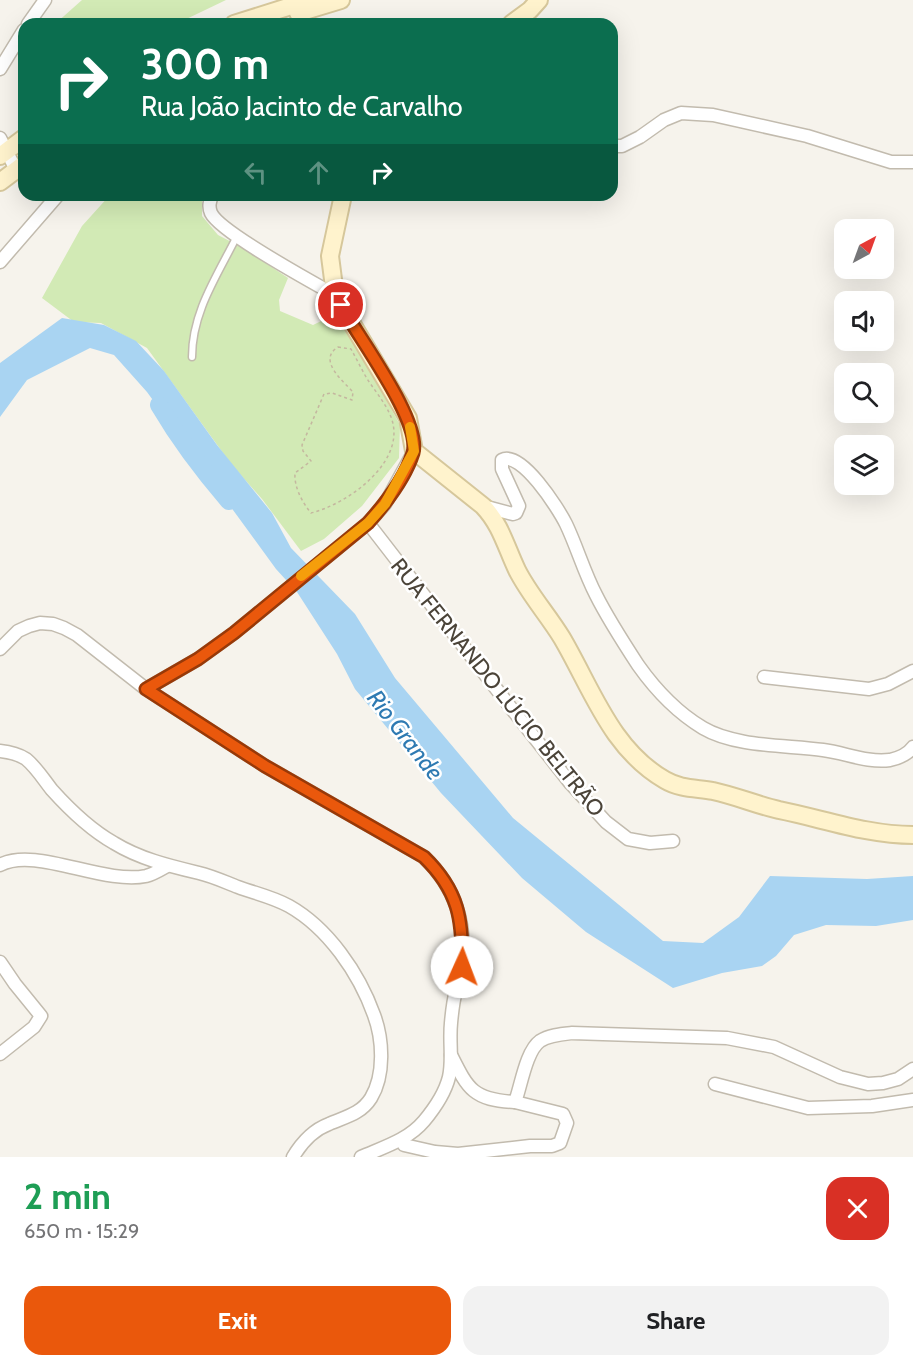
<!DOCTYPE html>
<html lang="en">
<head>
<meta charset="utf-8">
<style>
  :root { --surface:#fff; --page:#f2f2f2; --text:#202124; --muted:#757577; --accent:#ea580c }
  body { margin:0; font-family:Cabin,sans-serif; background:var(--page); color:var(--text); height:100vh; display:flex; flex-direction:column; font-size:22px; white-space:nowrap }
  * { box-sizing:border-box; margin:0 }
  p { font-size:20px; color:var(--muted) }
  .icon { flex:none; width:33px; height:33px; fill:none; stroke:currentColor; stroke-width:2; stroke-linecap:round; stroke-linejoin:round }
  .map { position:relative; height:1157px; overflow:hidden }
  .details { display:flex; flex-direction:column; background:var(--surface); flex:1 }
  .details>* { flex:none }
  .top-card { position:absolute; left:18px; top:18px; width:600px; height:183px; border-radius:18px; box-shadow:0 6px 24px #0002; background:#0b6e4f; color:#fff; overflow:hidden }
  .needle { width:39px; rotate:41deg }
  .tools { position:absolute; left:834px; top:219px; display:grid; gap:12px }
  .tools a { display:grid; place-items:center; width:60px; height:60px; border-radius:12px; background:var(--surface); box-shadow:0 6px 24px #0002; font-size:30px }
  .pin { position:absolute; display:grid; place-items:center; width:51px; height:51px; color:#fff; margin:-26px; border:3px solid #fff; border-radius:50%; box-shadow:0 2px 6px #0007 }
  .me { position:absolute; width:66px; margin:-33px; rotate:2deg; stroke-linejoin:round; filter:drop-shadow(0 0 4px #0008) }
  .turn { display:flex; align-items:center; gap:21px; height:126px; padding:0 24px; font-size:27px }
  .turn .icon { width:78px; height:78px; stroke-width:2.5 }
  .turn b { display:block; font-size:42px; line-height:51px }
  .lanes { display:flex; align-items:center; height:57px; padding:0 24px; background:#0003; justify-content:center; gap:30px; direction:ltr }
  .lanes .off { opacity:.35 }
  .round { display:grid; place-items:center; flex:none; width:63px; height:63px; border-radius:18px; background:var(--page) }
  .summary { display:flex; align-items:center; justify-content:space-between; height:102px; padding:0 24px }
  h1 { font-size:36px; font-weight:700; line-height:45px; color:#1e9e55 }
  .cta { display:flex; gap:12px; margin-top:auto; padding:12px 24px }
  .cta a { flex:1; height:69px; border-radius:18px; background:var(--accent); color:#fff; font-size:24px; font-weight:700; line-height:69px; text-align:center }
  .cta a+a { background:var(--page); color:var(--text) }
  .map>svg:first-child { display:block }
  .green { fill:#d2eab5 }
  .water { fill:#a9d4f2 }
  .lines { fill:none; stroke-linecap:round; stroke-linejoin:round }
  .river { stroke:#a9d4f2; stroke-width:18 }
  .lane-casing { stroke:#c2bbae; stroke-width:9 }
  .street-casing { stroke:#c2bbae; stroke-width:15 }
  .secondary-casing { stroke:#d6c79b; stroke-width:20 }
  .path { stroke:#c4b79f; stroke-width:1.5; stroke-dasharray:3 3; stroke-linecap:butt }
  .lane { stroke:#fff; stroke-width:6 }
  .street { stroke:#fff; stroke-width:12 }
  .secondary { stroke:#fff3cd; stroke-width:16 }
  .route-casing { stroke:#983908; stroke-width:15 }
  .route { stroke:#ea580c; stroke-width:10 }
  .slow { stroke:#f59e0b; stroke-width:10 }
  .labels { text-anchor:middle; stroke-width:5; stroke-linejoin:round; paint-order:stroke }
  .street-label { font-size:22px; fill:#4b4439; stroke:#fff }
  .water-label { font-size:24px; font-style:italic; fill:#2e7ab2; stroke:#fff }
</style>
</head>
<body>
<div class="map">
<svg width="913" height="1157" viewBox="0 0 913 1157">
  <rect width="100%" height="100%" fill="#f6f3ec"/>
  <g class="green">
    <polygon points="82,0 226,0 176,24 55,24"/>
    <polygon points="110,195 202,195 202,216 218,235 243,248 288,278 279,300 280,311 313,325 338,313 400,425 399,458 362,506 324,539 301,551 262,499 231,464 147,348 101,323 74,322 42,298 82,226"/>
  </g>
  <polygon class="water" points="62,318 104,325 136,341 164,371 217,445 272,513 291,548 355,614 395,678 513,818 663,941 703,943 739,917 770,876 867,879 913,876 913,920 876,926 826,925 794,935 776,956 762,966 722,973 673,988 586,932 522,878 441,793 355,689 337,654 297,592 276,569 147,392 114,355 90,348 27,380 0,417 0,363"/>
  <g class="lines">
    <path class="river" d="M 159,405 C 179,439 203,471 229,501"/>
    <g class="lane-casing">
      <path id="lane" d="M 192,357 C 192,312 217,276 237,236"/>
    </g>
    <g class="street-casing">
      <g id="street">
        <polyline points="28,24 45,0"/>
        <polyline points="0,69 24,30"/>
        <polyline points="0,138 16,170"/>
        <polyline points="612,146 622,146 640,137 664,120 681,113 713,115 807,136 891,162 913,162"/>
        <path d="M 212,195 C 210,201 208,206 211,213 C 220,232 312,282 335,295"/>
        <polyline points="0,262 58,195"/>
        <path d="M 483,506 L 513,514 L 516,513 L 519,506 L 502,469 L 502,460 C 521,450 558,508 566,524 C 577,547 584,572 596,595 C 608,619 623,642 638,665 C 655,689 678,713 703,728 C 735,747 787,745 823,750 C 846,753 867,763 890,760 C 899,758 908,754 913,747"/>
        <polyline points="368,523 508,704 571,784 606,822 628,839 650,843 673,841"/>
        <path d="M 0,649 L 18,631 L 29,626 L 40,623 L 53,624 L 64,628 L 77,635 L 146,689 L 265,766 L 424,857 C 455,887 466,921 462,964 C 461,973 458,982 456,991 C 453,1001 452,1012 451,1023 C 449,1041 453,1060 449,1077 C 445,1093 434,1109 424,1121 C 408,1140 384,1147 361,1157"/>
        <polyline points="764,677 869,689 888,684 913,671"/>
        <polyline points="146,689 198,659 234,633 368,523 385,504 414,451"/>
        <path d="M 0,751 C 9,752 18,754 26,759 C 36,767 44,780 52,790 C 70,810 91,830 114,843 C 140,859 170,866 199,873 C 212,876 225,882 238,887 C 254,893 273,897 289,906 C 328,928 359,973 374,1015 C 383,1039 385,1075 371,1098 C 361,1114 345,1117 329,1124 C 313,1130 302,1142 293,1157"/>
        <path d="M 0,865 C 35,846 103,885 146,876 C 154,874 160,870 167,866"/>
        <polyline points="0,962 15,984 41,1016 34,1027 0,1054"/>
        <path d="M 451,1055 C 468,1089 473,1100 515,1102 C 521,1086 526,1051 540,1041 C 549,1035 562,1034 572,1033 L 727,1038 L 774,1047 L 840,1077 L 868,1084 L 883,1083 L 898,1079 L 913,1069"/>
        <polyline points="715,1084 808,1108 872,1106 913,1100"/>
        <polyline points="404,1145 435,1152 458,1154 530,1146 552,1146 560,1143 567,1123 563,1114 515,1102"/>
      </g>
    </g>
    <g class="secondary-casing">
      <g id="secondary">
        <polyline points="298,13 341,0"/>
        <polyline points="234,24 310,0"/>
        <polyline points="511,24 530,10 539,0"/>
        <polyline points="0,156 24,138"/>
        <polyline points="0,182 24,164"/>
        <path d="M 343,195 L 330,256 L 335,295 L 408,418 L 414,451 L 483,506 C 501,525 506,547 517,570 C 529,594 548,615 562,638 C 592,689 611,749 665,780 C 680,789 697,788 713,791 C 736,796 757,805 779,810 C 824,819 867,835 913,835"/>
      </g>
    </g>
    <path class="path" d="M 338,347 L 351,349 C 356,358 361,368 366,377 C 374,390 385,402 391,417 C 408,461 348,504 311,513 C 302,502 294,487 295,473 L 311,461 L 303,451 L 302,445 L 324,394 L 332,393 L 352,400 L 353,392 C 343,381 317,360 338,347 Z"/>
    <use href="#lane" class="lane"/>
    <use href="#street" class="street"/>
    <use href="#secondary" class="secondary"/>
  </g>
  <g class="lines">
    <g class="route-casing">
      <path id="route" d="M 341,305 C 357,336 422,421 413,453 C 405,478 385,504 368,523 L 234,633 L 198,659 L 146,689 L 265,766 L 424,857 C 459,891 463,920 462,967"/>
    </g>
    <use href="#route" class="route"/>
    <polyline class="slow" points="301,576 368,523 385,504 414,451 410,427"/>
  </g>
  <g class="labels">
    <g class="street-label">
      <text transform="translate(498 687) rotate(51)" y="8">RUA FERNANDO LÚCIO BELTRÃO</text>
    </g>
    <g class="water-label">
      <text transform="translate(405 735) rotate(52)" y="8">Rio Grande</text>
    </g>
  </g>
</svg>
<div class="tools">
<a><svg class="needle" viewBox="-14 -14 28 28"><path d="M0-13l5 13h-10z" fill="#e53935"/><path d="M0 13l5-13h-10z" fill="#757577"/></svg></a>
<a><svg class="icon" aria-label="sound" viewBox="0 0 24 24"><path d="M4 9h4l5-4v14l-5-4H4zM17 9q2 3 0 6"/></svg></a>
<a><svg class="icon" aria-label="search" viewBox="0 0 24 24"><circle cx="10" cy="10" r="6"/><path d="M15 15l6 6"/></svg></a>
<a><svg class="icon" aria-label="layers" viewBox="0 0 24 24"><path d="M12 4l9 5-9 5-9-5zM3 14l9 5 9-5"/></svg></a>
</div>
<div class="pin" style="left:341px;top:305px;background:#d93025"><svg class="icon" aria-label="arrive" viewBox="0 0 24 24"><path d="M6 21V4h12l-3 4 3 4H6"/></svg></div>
<svg class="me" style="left:462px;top:967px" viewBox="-20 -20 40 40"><circle r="19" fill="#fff"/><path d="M0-13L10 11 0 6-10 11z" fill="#ea580c"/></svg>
<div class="top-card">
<div class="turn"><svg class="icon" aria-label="right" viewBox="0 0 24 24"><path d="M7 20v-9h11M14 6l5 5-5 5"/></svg><div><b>300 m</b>Rua João Jacinto de Carvalho</div></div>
<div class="lanes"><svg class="icon off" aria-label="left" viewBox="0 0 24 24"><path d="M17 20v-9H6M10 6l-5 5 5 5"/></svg><svg class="icon off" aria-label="ahead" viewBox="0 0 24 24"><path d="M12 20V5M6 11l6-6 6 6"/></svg><svg class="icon" aria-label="right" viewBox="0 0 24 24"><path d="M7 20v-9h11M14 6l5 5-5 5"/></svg></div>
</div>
</div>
<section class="details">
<div class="summary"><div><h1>2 min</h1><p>650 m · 15:29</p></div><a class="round" style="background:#d93025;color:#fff"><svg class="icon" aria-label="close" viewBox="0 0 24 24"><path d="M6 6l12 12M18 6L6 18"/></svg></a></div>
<div class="cta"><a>Exit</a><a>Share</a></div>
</section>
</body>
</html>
